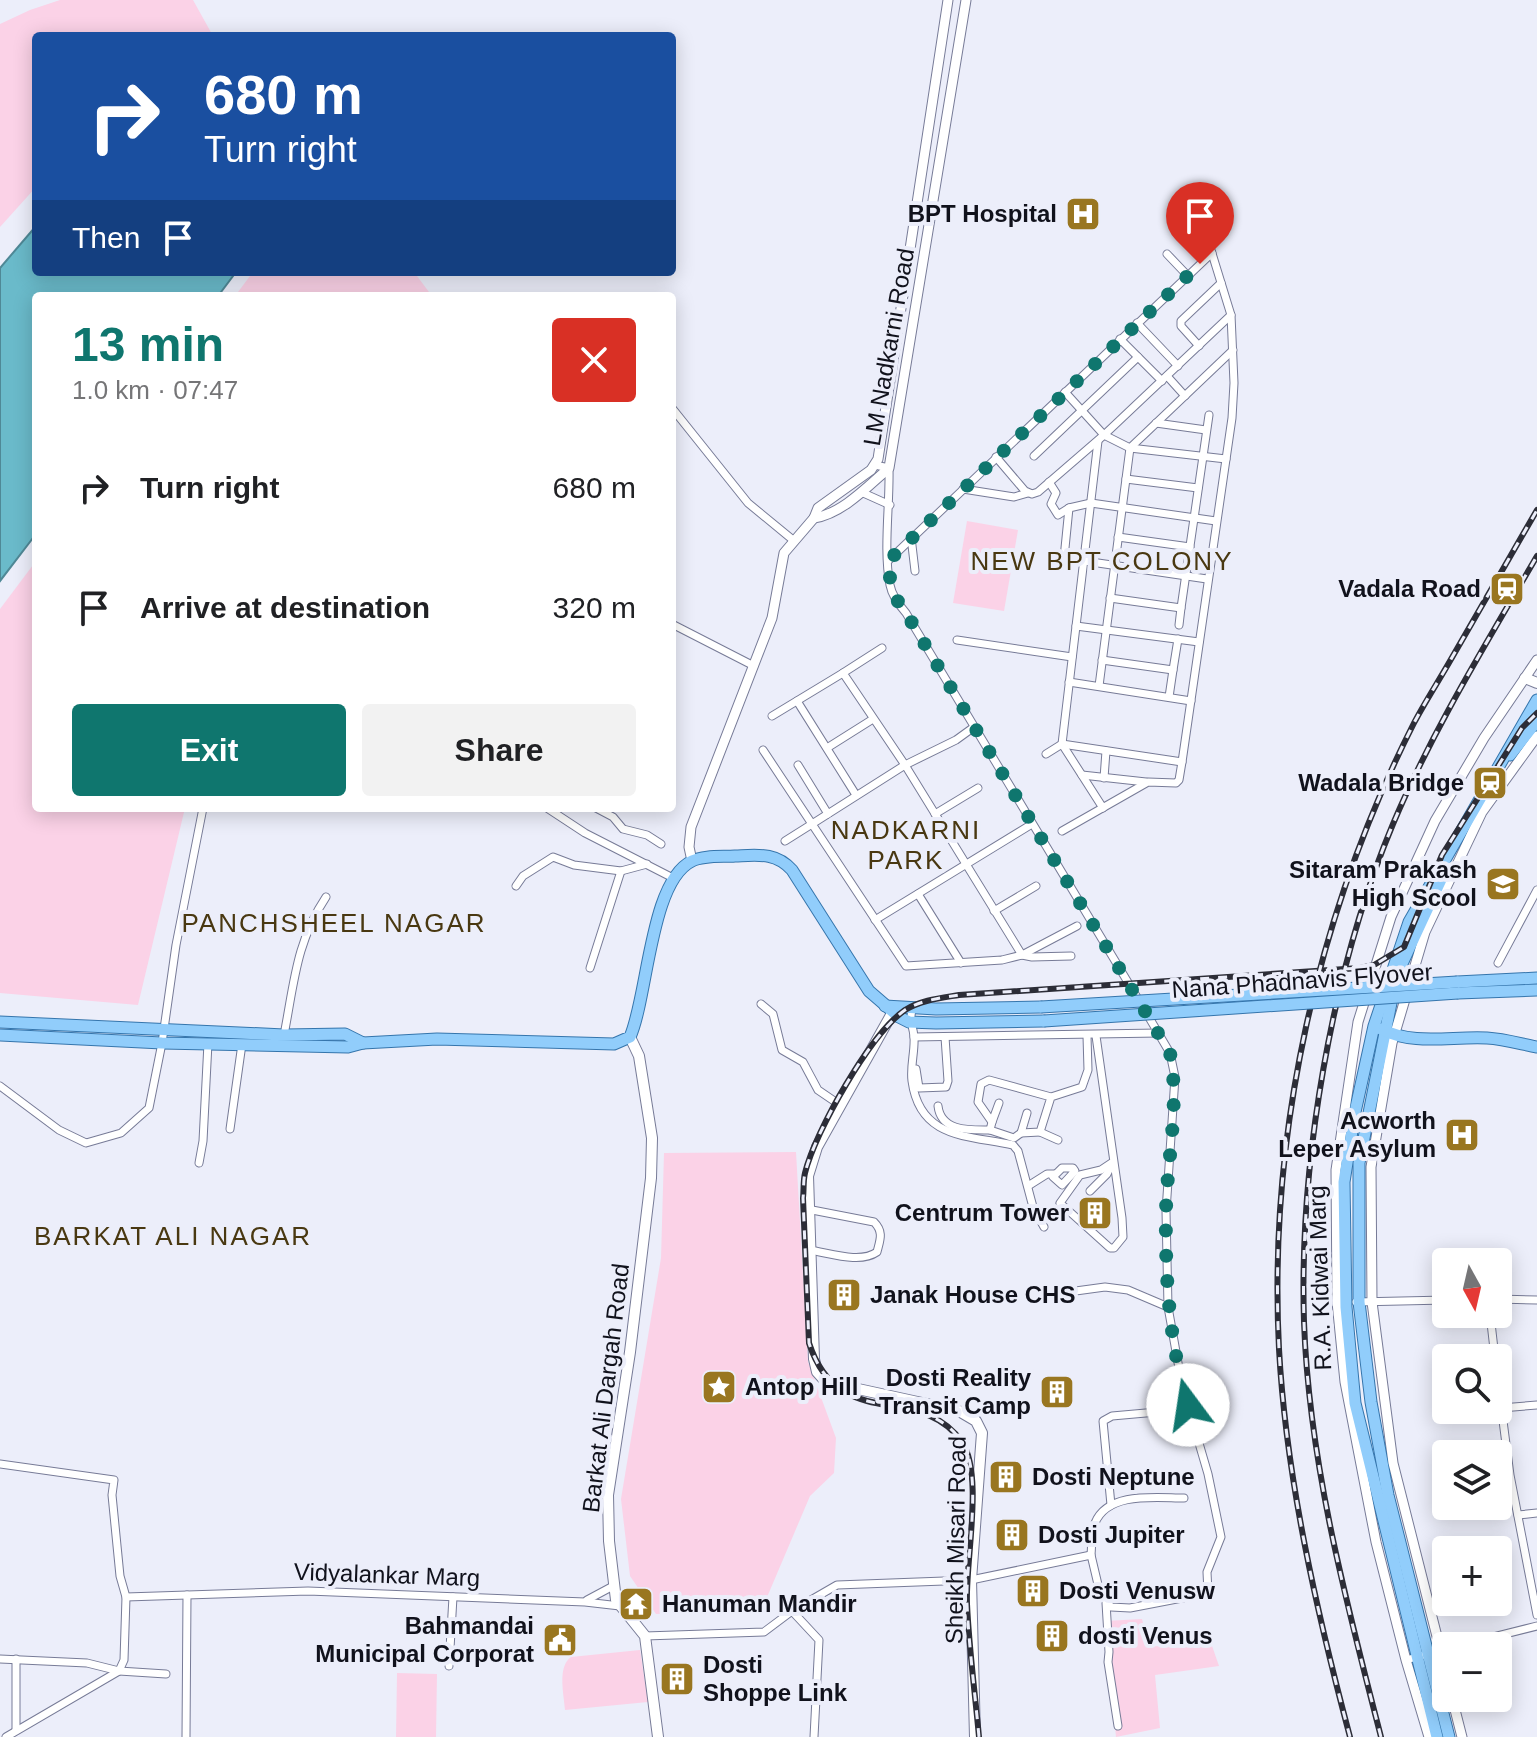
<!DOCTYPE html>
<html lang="en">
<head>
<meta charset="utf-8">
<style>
  :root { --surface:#fff; --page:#f2f2f2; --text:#202124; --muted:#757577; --accent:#0f766e }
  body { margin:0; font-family:Helvetica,sans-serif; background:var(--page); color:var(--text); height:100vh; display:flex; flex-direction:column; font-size:30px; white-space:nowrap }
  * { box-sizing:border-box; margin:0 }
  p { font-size:26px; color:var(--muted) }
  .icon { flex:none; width:44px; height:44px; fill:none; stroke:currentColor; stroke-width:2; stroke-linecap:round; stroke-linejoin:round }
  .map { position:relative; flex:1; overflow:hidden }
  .side { position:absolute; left:32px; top:292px; width:644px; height:520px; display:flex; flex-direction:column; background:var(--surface); border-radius:8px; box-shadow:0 4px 20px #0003 }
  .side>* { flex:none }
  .top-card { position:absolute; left:32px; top:32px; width:644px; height:244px; border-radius:8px; box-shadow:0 4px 20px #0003; background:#1a4fa0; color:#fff; overflow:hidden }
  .needle { width:52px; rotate:172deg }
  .tools { position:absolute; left:1432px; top:1248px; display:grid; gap:16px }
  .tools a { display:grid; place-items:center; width:80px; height:80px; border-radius:8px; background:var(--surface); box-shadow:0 4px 20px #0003; font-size:40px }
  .pin { position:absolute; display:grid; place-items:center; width:68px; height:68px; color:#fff; margin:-82px -34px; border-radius:50% 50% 50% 0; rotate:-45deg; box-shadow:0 0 8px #0007 }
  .pin .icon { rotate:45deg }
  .me { position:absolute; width:88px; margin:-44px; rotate:346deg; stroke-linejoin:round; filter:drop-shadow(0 0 6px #0008) }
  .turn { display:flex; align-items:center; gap:28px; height:168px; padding:0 40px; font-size:36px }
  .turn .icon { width:104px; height:104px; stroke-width:2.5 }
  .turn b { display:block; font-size:56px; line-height:68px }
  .then { display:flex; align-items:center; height:76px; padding:0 40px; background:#0003; gap:16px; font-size:30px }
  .round { display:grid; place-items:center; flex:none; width:84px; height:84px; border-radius:8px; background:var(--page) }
  .head { display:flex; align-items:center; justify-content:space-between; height:136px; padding:0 40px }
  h1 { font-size:48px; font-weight:600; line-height:60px; color:var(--accent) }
  .cta { display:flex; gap:16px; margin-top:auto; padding:16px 40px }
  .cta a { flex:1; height:92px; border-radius:8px; background:var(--accent); color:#fff; font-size:32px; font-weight:600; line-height:92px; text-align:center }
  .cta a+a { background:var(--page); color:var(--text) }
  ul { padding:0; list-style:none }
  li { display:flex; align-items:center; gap:24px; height:120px; padding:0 40px }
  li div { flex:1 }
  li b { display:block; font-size:30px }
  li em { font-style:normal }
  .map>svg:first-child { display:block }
  .green { fill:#fbd2e7 }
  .water { fill:#6abaca; stroke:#4f8896; stroke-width:2 }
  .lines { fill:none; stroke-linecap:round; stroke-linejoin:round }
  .minor-casing { stroke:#777b97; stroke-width:9 }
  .tertiary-casing { stroke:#777b97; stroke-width:11 }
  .secondary-casing { stroke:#777b97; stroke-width:12 }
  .primary-casing { stroke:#3575ac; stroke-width:13 }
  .minor { stroke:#fff; stroke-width:7 }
  .tertiary { stroke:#fff; stroke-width:9 }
  .secondary { stroke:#fff; stroke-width:10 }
  .primary { stroke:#91cdfb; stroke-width:11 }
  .rail-casing { stroke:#2c2d37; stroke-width:6 }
  .rail { stroke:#eceefa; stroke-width:3; stroke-dasharray:9; stroke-linecap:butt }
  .primary-bridge-casing { stroke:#3575ac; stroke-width:13; stroke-linecap:butt }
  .primary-bridge { stroke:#91cdfb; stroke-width:11 }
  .route { stroke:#0f766e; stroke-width:14; stroke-dasharray:0 25.2 }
  .labels { text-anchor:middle; stroke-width:8; stroke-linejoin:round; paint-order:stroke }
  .poi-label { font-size:24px; font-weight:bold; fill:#11121c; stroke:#eceefa; text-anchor:end }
  .street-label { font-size:24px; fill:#11121c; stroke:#eceefa }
  .neighbourhood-label { font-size:26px; letter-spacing:2px; fill:#493811; stroke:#eceefa }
</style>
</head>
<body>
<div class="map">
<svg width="1537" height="1737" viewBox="0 0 1537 1737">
  <rect width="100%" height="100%" fill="#eceefa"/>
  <g class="green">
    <polygon points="60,0 193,0 213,36 36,36 36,187 0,227 0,24 30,10"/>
    <polygon points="253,272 414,272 432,296 235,296"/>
    <polygon points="967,521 1018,530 1004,611 953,603"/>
    <polygon points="36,561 36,808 185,808 138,1005 0,993 0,609"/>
    <polygon points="796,1152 808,1362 836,1438 834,1473 810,1496 762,1609 656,1614 630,1576 621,1499 661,1258 664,1153"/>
    <polygon points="1142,1619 1149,1647 1210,1640 1219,1666 1155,1675 1160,1728 1116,1737 1105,1621"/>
    <path d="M 640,1650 L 648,1702 L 565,1710 C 564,1694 557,1667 571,1657 Z"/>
    <polygon points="397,1673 437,1674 436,1737 396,1737"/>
  </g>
  <polygon class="water" points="36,226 36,272 236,272 218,296 36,296 36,534 0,581 0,268"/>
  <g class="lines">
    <g class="minor-casing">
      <g id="minor">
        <polyline points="1167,254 1187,275"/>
        <polyline points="1137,323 1178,366"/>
        <polyline points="1120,339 1162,381"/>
        <polyline points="1199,346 1181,326 1181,321 1221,283"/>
        <polyline points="1167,376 1185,396"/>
        <polyline points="1065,392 1104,435 1130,448 1226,459"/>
        <polyline points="672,408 748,503 793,540"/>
        <polyline points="1156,423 1206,430"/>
        <polyline points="1098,441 1062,744 1103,808"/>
        <polyline points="1034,456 1138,357"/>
        <polyline points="996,457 1025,491 1032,494 1038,492 1104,435 1231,315"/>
        <path d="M 875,465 L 889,468 C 890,505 883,550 890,585 C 892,596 899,605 906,613 L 1141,1004"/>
        <polyline points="1126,479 1198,488"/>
        <polyline points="1049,482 1056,493 1051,504 1058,515 1069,508"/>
        <polyline points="963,489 1014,497 1028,493"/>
        <polyline points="861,492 890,505"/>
        <polyline points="911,537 915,571"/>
        <polyline points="1118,537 1190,547"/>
        <polyline points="889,560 1212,253"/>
        <polyline points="1207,579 1064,558 1069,508 1091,503 1216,521"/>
        <polyline points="1110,598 1181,608 1209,415"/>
        <polyline points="672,624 754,666"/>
        <polyline points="1179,625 1181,608"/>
        <polyline points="1076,626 1199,642"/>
        <polyline points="957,640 1072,657"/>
        <polyline points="882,648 843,673 905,765 1022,955 1032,957 1071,956"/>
        <polyline points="1102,660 1173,670 1178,639"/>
        <polyline points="1069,682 1191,701"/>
        <polyline points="1099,686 1130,448 1233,350"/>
        <polyline points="1169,697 1173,670"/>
        <polyline points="797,701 856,795"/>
        <polyline points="772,716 843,673"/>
        <polyline points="974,727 956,740 905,765 812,824 906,966 1002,960 1022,955 1077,926"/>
        <polyline points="827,748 873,719"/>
        <polyline points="763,750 812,824 785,841"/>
        <polyline points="1046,754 1062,744 1182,762 1232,418 1234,383 1231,315 1202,221 1203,206 1213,201"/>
        <polyline points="798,765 828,814"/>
        <polyline points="1082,775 1146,782"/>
        <polyline points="1104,778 1106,751"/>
        <polyline points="547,808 585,833 673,878"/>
        <polyline points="596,808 613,817 623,829 647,835 661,844"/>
        <polyline points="935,814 978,788"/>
        <polyline points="1062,831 1148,782 1176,783 1179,780 1182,762"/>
        <polyline points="516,886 523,876 553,857 574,865 621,871 647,864"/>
        <polyline points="918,894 961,963"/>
        <polyline points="994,911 1036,886"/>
        <polyline points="875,920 1032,824"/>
        <polyline points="1498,963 1537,890"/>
        <polyline points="590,968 621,871"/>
        <polyline points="761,1004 773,1014 782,1050 803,1062 818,1090 840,1105"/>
        <path d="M 913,1007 C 908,1023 913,1023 914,1037 C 915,1052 910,1066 912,1081 C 920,1140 969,1135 1013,1145 L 1018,1151 L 1033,1207 L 1044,1227"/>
        <path d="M 284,1035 C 294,984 296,942 326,897"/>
        <polyline points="1096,1036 1122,1218 1123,1237 1114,1248 1110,1248 1060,1203 1080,1175 1101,1170 1113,1162"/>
        <polyline points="914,1037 1159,1033"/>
        <polyline points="916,1069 919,1088 946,1087 948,1081 945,1037"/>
        <polyline points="0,1086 59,1130 86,1143 121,1133 149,1108 162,1043 176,945 203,808"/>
        <polyline points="1051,1097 1040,1132 1021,1133 1014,1138 990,1130 992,1122 978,1102 981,1084 989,1080 1051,1097 1082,1087 1088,1070 1087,1036"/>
        <path d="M 938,1106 C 941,1132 970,1130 990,1130"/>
        <polyline points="992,1122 999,1103"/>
        <polyline points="230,1129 242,1044"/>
        <polyline points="1040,1132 1058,1140"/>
        <polyline points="1021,1133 1027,1113"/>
        <polyline points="199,1163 203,1141 208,1043"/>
        <polygon points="1062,1168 1073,1168 1075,1171 1062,1185 1053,1177"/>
        <polyline points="1028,1186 1047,1174 1055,1174"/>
        <polyline points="1090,1191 1107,1174 1112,1164"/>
        <path d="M 807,1209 L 874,1222 C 884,1232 880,1240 877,1252 C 860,1264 830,1253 809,1250"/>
        <polyline points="1061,1293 1105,1287 1128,1290 1168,1307"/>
        <polyline points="1498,1299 1537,1300"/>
        <polyline points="1356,1302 1446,1300"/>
        <polyline points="1490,1314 1495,1358"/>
        <polyline points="1498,1382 1510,1475 1537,1615"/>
        <polyline points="1501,1408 1537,1405"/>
        <polyline points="0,1464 114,1480 112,1495 120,1576 126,1597 124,1660 119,1671 6,1737"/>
        <polyline points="1111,1505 1103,1421 1112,1416 1157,1412 1188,1405"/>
        <polyline points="1518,1515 1537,1513"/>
        <path d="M 1091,1555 C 1092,1545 1091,1532 1095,1523 C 1108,1491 1157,1498 1184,1498"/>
        <polyline points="126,1597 308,1591 585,1602 620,1606"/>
        <polyline points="587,1600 615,1585"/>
        <polyline points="1106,1603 1109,1652 1108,1662 1118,1726"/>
        <polyline points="792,1611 819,1640 814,1737"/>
        <polyline points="645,1636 764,1632 792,1611 837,1585 971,1580 1091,1555 1100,1593 1111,1607 1130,1608 1208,1593 1207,1572 1221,1537 1208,1474 1182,1385 1168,1307 1166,1211 1175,1077 1170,1053 1147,1014"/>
        <polyline points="1457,1646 1537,1626"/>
        <polyline points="0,1659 87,1663 119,1671 166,1674"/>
        <polyline points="1406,1660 1446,1649"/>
        <polyline points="449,1666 453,1597"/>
        <polyline points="16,1729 16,1659"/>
        <polyline points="186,1737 187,1595"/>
      </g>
    </g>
    <g class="tertiary-casing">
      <g id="tertiary">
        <path d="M 814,518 C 842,514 868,486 889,468 L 966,0"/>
        <polyline points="692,861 689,847 691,827 772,618 784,553 814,518 818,508 871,470 878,459 948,0"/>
        <polyline points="1446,1672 1393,1463 1372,1302 1371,1167 1392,1043 1425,932 1482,812 1537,736"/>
        <polyline points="1452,1698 1462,1737"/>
        <polyline points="1429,1737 1406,1660 1376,1542 1345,1382 1337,1302 1336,1170 1358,1022 1391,917 1435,821 1484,738 1537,660"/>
      </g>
    </g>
    <g class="secondary-casing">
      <g id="secondary">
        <polyline points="1525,678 1537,683"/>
        <polyline points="895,1008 817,1147 808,1176 814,1359 817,1372 826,1382 959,1411 976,1421 982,1433 971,1580 975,1737"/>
        <polyline points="630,1037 639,1056 652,1138 651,1178 630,1352 608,1495 609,1541 616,1600 645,1636 658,1737"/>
      </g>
    </g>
    <g class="primary-casing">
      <g id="primary">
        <polyline points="1510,755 1537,721"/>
        <polyline points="1400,968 1445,871"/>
        <polyline points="1457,982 1537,978"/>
        <polyline points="1394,988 1359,1163 1359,1302 1371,1402 1388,1495 1449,1737"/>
        <polyline points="1458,993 1537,990"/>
        <polyline points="885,1006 936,1009 1041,1007"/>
        <polyline points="0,1022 284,1035 345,1034 363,1043"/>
        <path d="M 1381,1029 C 1414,1046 1451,1036 1487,1038 C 1504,1039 1521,1044 1537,1047"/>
        <path d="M 0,1035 L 162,1043 L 348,1047 L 363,1043 L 437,1039 L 614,1044 L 630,1037 C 648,996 650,881 692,861 C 704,855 723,857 735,856 C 758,855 776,852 792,870 L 869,991 L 899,1017 L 909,1022 L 936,1023 L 1044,1021"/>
        <polyline points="1437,1737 1355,1403 1346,1307 1344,1182 1355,1112 1374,1026 1409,922 1537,700"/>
      </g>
    </g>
    <use href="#minor" class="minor"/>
    <use href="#tertiary" class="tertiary"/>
    <use href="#secondary" class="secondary"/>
    <use href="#primary" class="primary"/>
    <g class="rail-casing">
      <g id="rail">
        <path d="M 979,1737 C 975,1693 969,1648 967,1604 C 965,1562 984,1475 962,1442 C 920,1381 839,1435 809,1343 L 803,1198 C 804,1190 803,1181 805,1173 C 815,1132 870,1034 905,1010 C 921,1000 941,998 959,995 L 1360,968 L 1374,965 L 1404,947 L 1442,855 L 1522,728 L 1537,713"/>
        <path d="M 1350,1737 C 1317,1613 1286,1478 1279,1349 C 1268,1134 1317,914 1414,723 C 1425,702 1438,682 1450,661 C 1479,611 1508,560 1537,510"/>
        <path d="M 1381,1737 C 1346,1601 1309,1463 1304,1322 C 1299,1163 1331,972 1393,824 C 1432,731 1486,644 1537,556"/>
      </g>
    </g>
    <use href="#rail" class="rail"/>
    <g class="primary-bridge-casing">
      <g id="primary-bridge">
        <polyline points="1041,1007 1457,982"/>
        <polyline points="1044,1021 1458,993"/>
      </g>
    </g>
    <use href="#primary-bridge" class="primary-bridge"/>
  </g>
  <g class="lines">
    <path class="route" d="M 1188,1405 C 1169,1343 1165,1276 1166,1211 C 1167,1159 1180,1105 1170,1053 L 906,613 C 892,596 890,582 888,561 L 1200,264"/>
  </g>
  <defs>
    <g id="hospital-square" transform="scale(1.8)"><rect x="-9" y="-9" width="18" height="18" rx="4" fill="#997620" stroke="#eceefa"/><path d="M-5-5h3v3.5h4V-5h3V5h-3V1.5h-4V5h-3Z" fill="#fff"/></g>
    <g id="station-square" transform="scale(1.8)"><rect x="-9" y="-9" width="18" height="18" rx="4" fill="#997620" stroke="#eceefa"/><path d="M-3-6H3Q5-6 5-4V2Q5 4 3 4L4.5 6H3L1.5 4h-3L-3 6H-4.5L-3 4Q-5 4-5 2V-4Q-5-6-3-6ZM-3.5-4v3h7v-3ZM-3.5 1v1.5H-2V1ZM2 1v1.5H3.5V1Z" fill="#fff"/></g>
    <g id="school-square" transform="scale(1.8)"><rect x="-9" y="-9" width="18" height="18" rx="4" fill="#997620" stroke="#eceefa"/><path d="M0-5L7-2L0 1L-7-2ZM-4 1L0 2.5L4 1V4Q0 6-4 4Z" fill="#fff"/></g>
    <g id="building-square" transform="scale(1.8)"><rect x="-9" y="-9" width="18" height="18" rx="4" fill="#997620" stroke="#eceefa"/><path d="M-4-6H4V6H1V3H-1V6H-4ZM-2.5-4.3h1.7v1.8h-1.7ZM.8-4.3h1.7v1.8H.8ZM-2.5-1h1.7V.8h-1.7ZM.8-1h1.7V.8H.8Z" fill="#fff"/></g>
    <g id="sight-square" transform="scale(1.8)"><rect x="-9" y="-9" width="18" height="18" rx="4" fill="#997620" stroke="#eceefa"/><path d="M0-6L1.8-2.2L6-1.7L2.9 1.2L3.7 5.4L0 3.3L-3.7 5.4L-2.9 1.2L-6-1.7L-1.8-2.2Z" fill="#fff"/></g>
    <g id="temple-square" transform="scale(1.8)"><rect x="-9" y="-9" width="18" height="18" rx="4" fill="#997620" stroke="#eceefa"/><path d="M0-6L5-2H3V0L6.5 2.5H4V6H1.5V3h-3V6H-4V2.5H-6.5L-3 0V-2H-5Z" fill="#fff"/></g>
    <g id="civic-square" transform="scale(1.8)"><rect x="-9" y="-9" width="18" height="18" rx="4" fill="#997620" stroke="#eceefa"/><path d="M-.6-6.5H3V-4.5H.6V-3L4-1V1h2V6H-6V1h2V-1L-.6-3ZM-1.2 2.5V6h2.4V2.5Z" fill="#fff"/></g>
  </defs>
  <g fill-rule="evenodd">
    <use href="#hospital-square" x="1083" y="214"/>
    <use href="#station-square" x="1507" y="589"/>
    <use href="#station-square" x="1490" y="783"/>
    <use href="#school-square" x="1503" y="884"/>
    <use href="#hospital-square" x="1462" y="1135"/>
    <use href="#building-square" x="1095" y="1213"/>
    <use href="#building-square" x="844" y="1295"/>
    <use href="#sight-square" x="719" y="1387"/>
    <use href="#building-square" x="1057" y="1392"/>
    <use href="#building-square" x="1006" y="1477"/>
    <use href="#building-square" x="1012" y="1535"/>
    <use href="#building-square" x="1033" y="1591"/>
    <use href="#temple-square" x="636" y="1604"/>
    <use href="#building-square" x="1052" y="1636"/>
    <use href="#civic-square" x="560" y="1640"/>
    <use href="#building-square" x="677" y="1679"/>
  </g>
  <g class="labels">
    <g class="poi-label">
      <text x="1057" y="222">BPT Hospital</text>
      <text x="1481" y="597">Vadala Road</text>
      <text x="1464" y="791">Wadala Bridge</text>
      <text x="1477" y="878">Sitaram Prakash<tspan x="1477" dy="28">High Scool</tspan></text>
      <text x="1436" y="1129">Acworth<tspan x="1436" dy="28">Leper Asylum</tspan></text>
      <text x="1069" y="1221">Centrum Tower</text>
      <text x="870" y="1303" text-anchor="start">Janak House CHS</text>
      <text x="1031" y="1386">Dosti Reality<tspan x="1031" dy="28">Transit Camp</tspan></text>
      <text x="745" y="1395" text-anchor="start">Antop Hill</text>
      <text x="1032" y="1485" text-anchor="start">Dosti Neptune</text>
      <text x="1038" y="1543" text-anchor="start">Dosti Jupiter</text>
      <text x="1059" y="1599" text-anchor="start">Dosti Venusw</text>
      <text x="662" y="1612" text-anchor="start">Hanuman Mandir</text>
      <text x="534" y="1634">Bahmandai<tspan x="534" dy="28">Municipal Corporat</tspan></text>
      <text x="1078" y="1644" text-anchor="start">dosti Venus</text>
      <text x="703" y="1673" text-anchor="start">Dosti<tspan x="703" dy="28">Shoppe Link</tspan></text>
    </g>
    <g class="street-label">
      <text transform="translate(889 347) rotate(-80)" y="8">LM Nadkarni Road</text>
      <text transform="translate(1302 981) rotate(-4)" y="8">Nana Phadnavis Flyover</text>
      <text transform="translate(1320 1278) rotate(-92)" y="8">R.A. Kidwai Marg</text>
      <text transform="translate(606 1388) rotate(-83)" y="8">Barkat Ali Dargah Road</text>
      <text transform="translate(956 1540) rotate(-89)" y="8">Sheikh Misari Road</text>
      <text transform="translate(387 1575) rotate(2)" y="8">Vidyalankar Marg</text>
    </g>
    <g class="neighbourhood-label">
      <text x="1102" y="570">NEW BPT COLONY</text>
      <text x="906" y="839">NADKARNI<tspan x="906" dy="30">PARK</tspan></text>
      <text x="334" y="932">PANCHSHEEL NAGAR</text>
      <text x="173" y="1245">BARKAT ALI NAGAR</text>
    </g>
  </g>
</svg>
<div class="tools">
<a><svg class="needle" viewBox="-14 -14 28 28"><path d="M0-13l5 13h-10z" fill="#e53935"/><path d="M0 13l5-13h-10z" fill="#757577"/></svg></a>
<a><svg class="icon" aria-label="search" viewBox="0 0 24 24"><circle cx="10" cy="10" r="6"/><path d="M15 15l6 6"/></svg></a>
<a><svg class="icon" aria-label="layers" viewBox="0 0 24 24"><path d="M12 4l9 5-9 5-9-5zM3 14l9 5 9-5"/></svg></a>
<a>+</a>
<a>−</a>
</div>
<div class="pin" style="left:1200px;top:264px;background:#d93025"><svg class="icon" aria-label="arrive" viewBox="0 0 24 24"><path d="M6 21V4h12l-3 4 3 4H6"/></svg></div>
<svg class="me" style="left:1188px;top:1405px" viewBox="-20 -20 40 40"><circle r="19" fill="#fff"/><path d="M0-13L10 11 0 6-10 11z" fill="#0f766e"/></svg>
<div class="top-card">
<div class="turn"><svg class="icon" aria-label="right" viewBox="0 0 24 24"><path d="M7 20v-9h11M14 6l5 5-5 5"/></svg><div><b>680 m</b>Turn right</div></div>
<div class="then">Then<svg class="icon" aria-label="arrive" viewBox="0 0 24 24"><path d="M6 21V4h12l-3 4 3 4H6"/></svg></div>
</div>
<section class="side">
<div class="head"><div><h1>13 min</h1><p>1.0 km · 07:47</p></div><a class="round" style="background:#d93025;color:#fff"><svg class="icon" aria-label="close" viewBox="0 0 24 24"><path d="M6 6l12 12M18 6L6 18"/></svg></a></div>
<ul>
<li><svg class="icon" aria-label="right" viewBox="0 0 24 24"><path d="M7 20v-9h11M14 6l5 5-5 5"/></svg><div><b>Turn right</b></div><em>680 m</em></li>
<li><svg class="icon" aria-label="arrive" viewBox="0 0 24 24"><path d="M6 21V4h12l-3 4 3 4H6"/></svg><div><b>Arrive at destination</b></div><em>320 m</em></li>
</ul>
<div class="cta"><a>Exit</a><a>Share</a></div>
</section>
</div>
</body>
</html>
